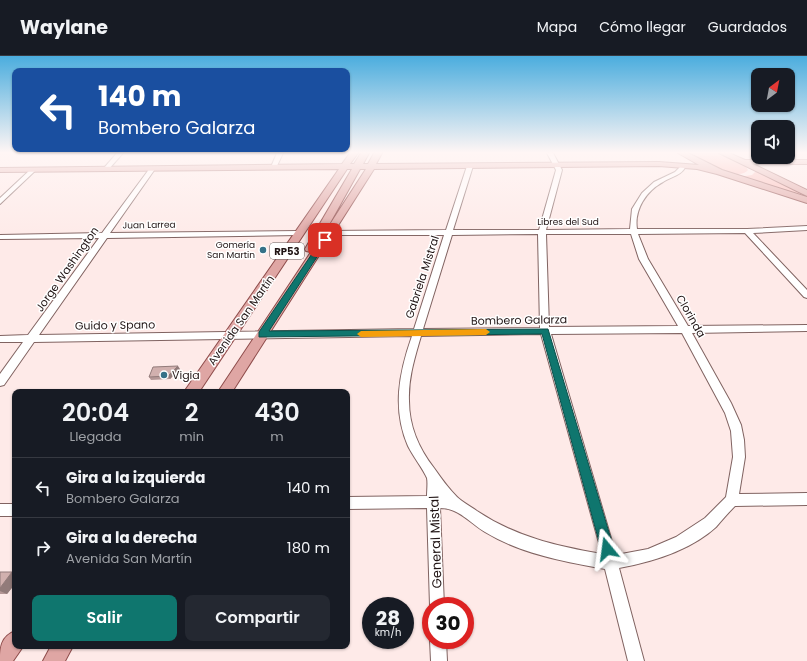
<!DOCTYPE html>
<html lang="es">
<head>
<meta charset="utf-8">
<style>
  :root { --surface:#171b24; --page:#242831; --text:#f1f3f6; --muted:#9ea1a6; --line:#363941; --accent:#0f766e }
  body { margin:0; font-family:Poppins,sans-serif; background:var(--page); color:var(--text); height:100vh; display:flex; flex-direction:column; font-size:15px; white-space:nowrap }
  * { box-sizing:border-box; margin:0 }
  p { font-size:13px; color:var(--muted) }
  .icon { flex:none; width:22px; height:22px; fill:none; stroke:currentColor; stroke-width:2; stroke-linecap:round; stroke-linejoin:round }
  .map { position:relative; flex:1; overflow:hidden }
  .details { position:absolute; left:12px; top:333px; width:338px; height:260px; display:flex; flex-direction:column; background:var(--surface); border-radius:8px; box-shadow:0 1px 3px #0004 }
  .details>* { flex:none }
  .guide { position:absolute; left:12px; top:12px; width:338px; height:84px; border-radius:8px; box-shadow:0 1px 3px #0004; background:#1a4fa0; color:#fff; overflow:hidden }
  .needle { width:26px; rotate:32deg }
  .buttons { position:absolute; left:751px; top:12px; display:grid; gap:8px }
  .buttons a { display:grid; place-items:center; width:44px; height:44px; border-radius:8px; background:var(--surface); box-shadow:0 1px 3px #0004; font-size:20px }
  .speed { position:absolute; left:362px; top:541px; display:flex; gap:8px; font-size:20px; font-weight:700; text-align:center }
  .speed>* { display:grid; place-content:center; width:52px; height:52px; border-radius:50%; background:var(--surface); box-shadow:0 1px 3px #0004; line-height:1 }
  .speed small { font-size:10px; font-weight:400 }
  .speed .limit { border:6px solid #d22; background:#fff; color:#111 }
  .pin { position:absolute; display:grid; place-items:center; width:34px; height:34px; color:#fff; margin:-17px; border-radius:8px; box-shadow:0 2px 6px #0006 }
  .me { position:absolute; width:44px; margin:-22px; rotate:344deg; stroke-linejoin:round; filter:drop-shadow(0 0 3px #0008) }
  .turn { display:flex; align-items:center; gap:14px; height:84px; padding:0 20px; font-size:18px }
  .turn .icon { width:52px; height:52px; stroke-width:2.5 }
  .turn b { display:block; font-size:28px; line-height:34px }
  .eta { display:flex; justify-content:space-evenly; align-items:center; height:68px; text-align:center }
  .eta b { font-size:24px; font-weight:600; line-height:28px }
  .action { display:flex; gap:8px; margin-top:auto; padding:8px 20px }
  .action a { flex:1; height:46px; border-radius:8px; background:var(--accent); color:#fff; font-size:16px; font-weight:600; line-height:46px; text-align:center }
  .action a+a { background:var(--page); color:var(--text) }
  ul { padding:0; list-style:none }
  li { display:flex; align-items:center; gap:12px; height:60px; padding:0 20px; border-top:1px solid var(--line) }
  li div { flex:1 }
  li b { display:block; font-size:15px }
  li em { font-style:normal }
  header { display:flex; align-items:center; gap:24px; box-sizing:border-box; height:56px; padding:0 20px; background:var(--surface); border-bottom:1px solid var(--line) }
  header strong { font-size:19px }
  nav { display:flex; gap:22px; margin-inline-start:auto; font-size:14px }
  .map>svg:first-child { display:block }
  .green { fill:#fab5b1 }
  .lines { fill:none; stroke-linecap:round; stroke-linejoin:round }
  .minor-casing { stroke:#806361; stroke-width:2 }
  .major-casing { stroke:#8e4c4b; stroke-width:2 }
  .minor { fill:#fff; fill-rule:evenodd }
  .major { fill:#dfa6a4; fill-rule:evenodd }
  .wall { fill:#b49796 }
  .shaded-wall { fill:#927b7a }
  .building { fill:#d1b0ae; stroke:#927b7a }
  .route { fill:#0f766e; stroke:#0a4d48 }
  .slow { fill:#f59e0b }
  .poi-dot { fill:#357188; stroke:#fff; stroke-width:1.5 }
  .labels { text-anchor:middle; stroke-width:3; stroke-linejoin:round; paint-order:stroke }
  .far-street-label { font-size:9px; fill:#201414; stroke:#fff }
  .far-poi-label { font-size:9px; fill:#201414; stroke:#fff; text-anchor:end }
  .shield { fill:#fff; stroke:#635a5a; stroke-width:1 }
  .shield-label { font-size:10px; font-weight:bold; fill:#201414 }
  .street-label { font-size:11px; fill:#201414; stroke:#fff }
  .poi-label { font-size:11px; fill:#201414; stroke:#fff; text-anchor:start }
  .near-street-label { font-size:13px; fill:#201414; stroke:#fff }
</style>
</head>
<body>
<header>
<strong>Waylane</strong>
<nav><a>Mapa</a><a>Cómo llegar</a><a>Guardados</a></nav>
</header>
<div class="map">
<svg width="807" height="605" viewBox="0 0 807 605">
  <rect width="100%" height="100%" fill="#feeae8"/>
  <g class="green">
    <path d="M 686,97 L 718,97 L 745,109 L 748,114 C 738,127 697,104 686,97 Z"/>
    <polygon points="756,115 807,140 807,143 739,121 752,119"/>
  </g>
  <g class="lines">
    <g class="minor-casing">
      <g id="minor">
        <polygon points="117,97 123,97 108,114 104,114 104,112"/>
        <polygon points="277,97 283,97 276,112 272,112 271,111"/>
        <path d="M 547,97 L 553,97 L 562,114 L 546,174 L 630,173 L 632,153 L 642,137 L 654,126 L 675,116 L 683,108 L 686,110 C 681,120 672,120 663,126 C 646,135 634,154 637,173 L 747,173 L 807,170 L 807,174 L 753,177 L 807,234 L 807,242 L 804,241 L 745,177 L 638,178 L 648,203 L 688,270 L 807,269 L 807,275 L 692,277 L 731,347 L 741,369 L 744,384 L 745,401 L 739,438 L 807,437 L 807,449 L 735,450 C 728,457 722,464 716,471 C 691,494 652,506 619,512 L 644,605 L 628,605 L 605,513 C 565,506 521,498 485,476 C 470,467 459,452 440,452 L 444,550 L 431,550 L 431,553 L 430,550 L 427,452 L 347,453 L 347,441 L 427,440 C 427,435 428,427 427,422 C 423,413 413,400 408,390 C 392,353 399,317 412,280 L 34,286 L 4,329 L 0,330 L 0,318 L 23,286 L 0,286 L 0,280 L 28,279 L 99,182 L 0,183 L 0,179 L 102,177 L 150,112 L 155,113 L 110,177 L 298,175 L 302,177 L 298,179 L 107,182 L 39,279 L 414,273 L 444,179 L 329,179 L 325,177 L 326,175 L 446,174 L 467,110 L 470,108 L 473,110 L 453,174 L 539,174 L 556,114 ZM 538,178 L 540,272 L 423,273 L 452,179 ZM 546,178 L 631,178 L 639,203 L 678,270 L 549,271 ZM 682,277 L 725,357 L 731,375 L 733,401 L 726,441 L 705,462 L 676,481 L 648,493 L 616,499 L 551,278 ZM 541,278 L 602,498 C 556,490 516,481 477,455 C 470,450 462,446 457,441 C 448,432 441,422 434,412 C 419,393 409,370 409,345 C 408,322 415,301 421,280 Z"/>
        <polygon points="31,113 36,114 0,148 0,142"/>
        <rect x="0" y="448" width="15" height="12"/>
        <polygon points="431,582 431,584 446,584 447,605 431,605 430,584"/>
      </g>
    </g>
    <g class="major-casing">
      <g id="major">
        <path d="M 350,97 L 358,97 L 350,108 L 354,108 L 361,97 L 369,97 L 363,108 L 368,108 L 374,97 L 382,97 L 376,108 L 659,106 L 699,109 L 678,97 L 688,97 L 722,114 L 807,141 L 807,147 L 717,118 L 697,113 L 659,110 L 374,113 L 232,336 L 218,336 L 311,196 L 306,195 L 305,193 L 352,113 L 347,113 L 199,336 L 184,336 L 339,113 L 0,116 L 0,112 L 342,108 ZM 360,113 L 366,113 L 325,176 Z"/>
        <polygon points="719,97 729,97 745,104 807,104 807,108 753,108 807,134 807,140"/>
        <path d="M 15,575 L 15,590 L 23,590 L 22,592 L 13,605 L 0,605 C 0,591 1,581 15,575 Z"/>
        <polygon points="51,590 73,590 65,605 43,605"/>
      </g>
    </g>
    <use href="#minor" class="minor"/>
    <use href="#major" class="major"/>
  </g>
  <g class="wall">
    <polygon points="180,313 170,323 151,324 149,321"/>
    <polygon points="0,516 15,517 15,528 7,538 0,538"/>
  </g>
  <g class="shaded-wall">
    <polygon points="178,310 180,313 170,323 168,320"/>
    <polygon points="12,516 15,517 15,528 7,538 0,535 0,532"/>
  </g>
  <g class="building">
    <polygon points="178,310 168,320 149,321 153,311"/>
    <polygon points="0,516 12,516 0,532"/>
  </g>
  <linearGradient id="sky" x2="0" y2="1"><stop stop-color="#4badde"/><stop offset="0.53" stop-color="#fff6f5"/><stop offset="1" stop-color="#fff6f5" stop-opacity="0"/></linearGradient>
  <rect width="807" height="182" fill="url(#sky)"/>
  <polygon class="route" points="325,182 328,184 269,275 548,273 614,493 612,497 607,499 603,497 601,493 542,278 259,281 259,276 322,183"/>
  <polygon class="slow" points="486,273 490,276 486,279 361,281 357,278 361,275"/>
  <g class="poi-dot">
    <circle cx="263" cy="194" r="4"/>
    <circle cx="164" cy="319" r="4"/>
  </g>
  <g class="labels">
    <g class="far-street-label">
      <text x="568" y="169">Libres del Sud</text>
      <text transform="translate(149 169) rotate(-1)" y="3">Juan Larrea</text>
    </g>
    <g class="far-poi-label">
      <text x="255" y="192">Gomería<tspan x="255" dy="10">San Martin</tspan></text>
    </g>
    <rect class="shield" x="270" y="187" width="34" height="16" rx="3"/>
    <g class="shield-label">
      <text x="287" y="199">RP53</text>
    </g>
    <g class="street-label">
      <text transform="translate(67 213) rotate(-55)" y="4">Jorge Washington</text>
      <text transform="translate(422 221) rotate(-72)" y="4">Gabriela Mistral</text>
      <text transform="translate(691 260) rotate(60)" y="4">Clorinda</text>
      <text transform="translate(241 264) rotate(-55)" y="4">Avenida San Martín</text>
      <text transform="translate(519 264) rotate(-1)" y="4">Bombero Galarza</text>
      <text transform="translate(115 269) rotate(-1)" y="4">Guido y Spano</text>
    </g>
    <g class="poi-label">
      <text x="172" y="323">Vigia</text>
    </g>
    <g class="near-street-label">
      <text transform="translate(435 486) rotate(-92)" y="5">General Mistal</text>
    </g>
  </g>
</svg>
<div class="buttons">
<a><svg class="needle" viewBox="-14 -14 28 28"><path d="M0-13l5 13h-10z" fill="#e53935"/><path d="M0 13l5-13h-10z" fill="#9ea1a6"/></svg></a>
<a><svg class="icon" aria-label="sound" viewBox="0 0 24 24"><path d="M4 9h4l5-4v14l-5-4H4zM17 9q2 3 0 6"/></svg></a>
</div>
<div class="speed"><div>28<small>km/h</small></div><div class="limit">30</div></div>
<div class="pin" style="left:325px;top:184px;background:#d93025"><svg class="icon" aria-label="arrive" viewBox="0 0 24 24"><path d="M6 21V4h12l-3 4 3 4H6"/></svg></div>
<svg class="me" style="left:607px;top:493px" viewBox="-20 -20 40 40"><path d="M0-17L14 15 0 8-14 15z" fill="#0f766e" stroke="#fff" stroke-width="4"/></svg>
<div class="guide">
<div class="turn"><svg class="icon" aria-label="left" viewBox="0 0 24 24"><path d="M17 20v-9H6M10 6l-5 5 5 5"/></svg><div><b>140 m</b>Bombero Galarza</div></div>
</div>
<section class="details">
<div class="eta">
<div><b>20:04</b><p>Llegada</p></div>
<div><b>2</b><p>min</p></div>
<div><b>430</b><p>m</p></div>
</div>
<ul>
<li><svg class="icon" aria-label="left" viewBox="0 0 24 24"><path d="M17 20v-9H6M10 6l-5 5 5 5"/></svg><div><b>Gira a la izquierda</b><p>Bombero Galarza</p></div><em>140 m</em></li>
<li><svg class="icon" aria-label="right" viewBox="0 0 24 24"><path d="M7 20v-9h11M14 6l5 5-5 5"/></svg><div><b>Gira a la derecha</b><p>Avenida San Martín</p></div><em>180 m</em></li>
</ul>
<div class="action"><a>Salir</a><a>Compartir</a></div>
</section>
</div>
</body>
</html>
